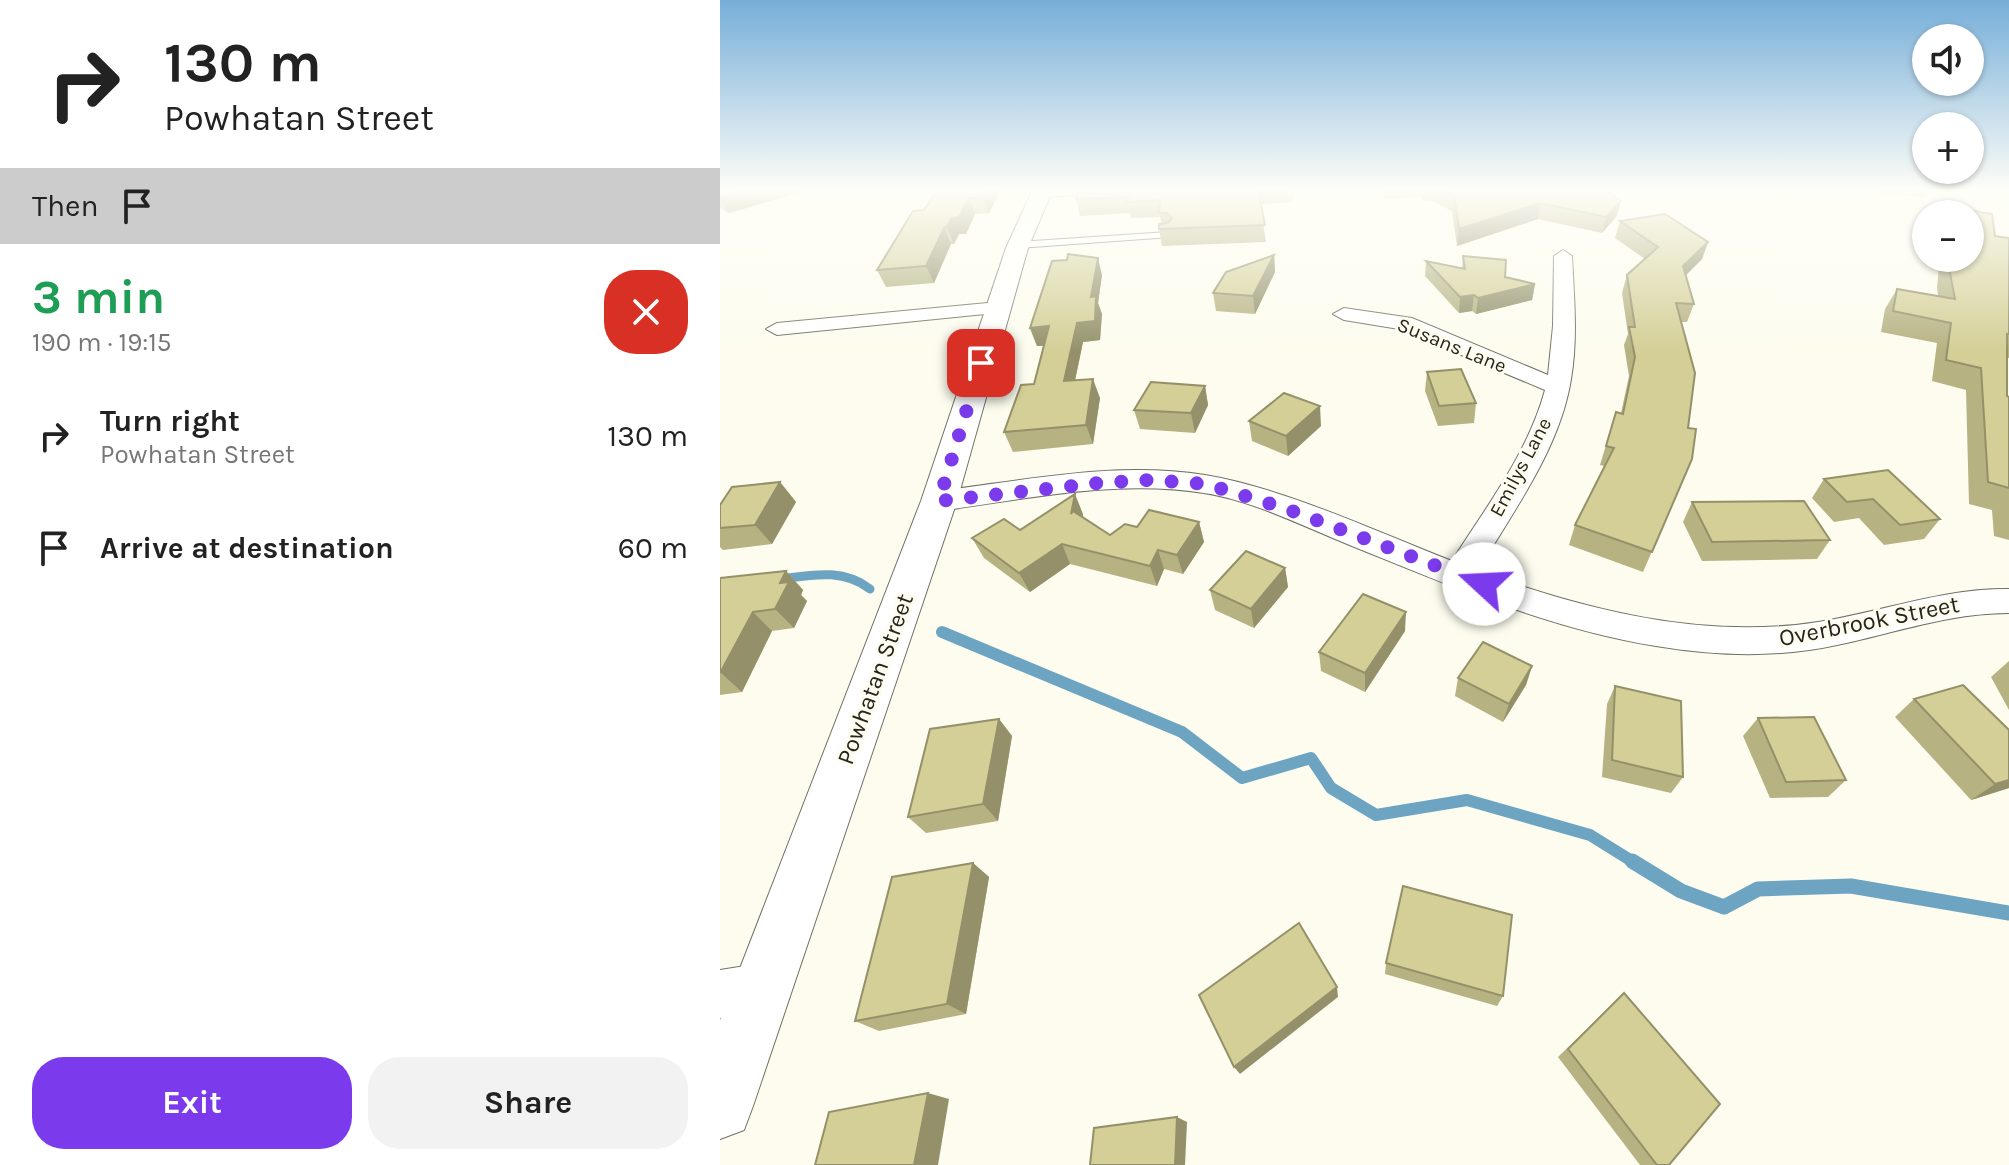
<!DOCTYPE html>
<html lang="en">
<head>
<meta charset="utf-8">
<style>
  :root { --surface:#fff; --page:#f2f2f2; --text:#222; --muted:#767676; --accent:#7c3aed }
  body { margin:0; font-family:Karla,sans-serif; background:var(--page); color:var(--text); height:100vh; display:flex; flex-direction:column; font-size:30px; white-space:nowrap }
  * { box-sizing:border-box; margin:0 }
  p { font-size:26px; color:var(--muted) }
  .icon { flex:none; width:44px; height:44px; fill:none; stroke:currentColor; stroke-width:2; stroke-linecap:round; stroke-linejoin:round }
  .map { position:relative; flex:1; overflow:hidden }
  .panel { display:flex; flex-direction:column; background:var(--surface); width:720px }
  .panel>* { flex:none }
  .banner { background:#fff; color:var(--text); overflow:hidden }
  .fabs { position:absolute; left:1192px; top:24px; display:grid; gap:16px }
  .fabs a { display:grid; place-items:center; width:72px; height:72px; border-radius:50%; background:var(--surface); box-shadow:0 2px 6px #0004; font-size:40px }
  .pin { position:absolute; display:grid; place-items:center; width:68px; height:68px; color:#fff; margin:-34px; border-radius:16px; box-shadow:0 4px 12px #0006 }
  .me { position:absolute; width:88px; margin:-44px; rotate:290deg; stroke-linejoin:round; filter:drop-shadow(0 0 6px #0008) }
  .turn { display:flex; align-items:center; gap:28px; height:168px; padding:0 32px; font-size:36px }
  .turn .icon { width:104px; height:104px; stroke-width:2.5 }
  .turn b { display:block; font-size:56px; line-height:68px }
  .then { display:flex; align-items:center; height:76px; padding:0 32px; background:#0003; gap:16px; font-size:30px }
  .round { display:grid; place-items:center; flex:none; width:84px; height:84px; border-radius:32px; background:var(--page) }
  .headline { display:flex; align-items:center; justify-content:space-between; height:136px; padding:0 32px }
  h1 { font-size:48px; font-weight:700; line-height:60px; color:#1e9e55 }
  .action { display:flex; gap:16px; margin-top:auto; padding:16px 32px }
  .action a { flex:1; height:92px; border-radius:32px; background:var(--accent); color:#fff; font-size:32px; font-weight:700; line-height:92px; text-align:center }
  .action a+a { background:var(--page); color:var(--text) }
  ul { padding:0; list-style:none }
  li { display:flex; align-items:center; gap:24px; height:112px; padding:0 32px }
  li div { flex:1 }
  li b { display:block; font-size:30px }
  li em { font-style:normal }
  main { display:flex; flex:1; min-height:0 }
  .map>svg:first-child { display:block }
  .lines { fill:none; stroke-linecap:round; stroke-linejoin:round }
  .stream-far2 { stroke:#6ca4c2; stroke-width:9 }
  .stream-far1 { stroke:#6ca4c2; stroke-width:12 }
  .stream { stroke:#6ca4c2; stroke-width:15 }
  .service-casing { stroke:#717166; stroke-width:2 }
  .minor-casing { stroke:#717166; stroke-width:2 }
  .tertiary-casing { stroke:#717166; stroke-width:2 }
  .service { fill:#fff; fill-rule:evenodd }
  .minor { fill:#fff; fill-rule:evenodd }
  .tertiary { fill:#fff; fill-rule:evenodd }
  .wall { fill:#b6b282 }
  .shaded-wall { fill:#94916a }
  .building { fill:#d4cf97; stroke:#94916a; stroke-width:2 }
  .route { stroke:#7c3aed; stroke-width:14; stroke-dasharray:0 25.2 }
  .labels { text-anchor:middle; stroke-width:6; stroke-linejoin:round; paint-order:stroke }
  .far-street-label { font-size:20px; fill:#252520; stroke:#fdfcef }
  .street-label { font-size:24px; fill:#252520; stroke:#fdfcef }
</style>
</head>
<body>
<main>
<section class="panel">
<div class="banner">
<div class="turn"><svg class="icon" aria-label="right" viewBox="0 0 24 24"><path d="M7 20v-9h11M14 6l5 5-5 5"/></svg><div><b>130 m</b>Powhatan Street</div></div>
<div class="then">Then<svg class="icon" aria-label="arrive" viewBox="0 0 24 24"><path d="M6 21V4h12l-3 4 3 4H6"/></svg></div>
</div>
<div class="headline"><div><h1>3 min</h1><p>190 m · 19:15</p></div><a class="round" style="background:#d93025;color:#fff"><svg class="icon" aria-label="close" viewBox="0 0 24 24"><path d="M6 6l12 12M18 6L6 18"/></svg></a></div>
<ul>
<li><svg class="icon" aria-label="right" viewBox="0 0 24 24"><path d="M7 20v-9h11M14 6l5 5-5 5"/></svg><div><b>Turn right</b><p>Powhatan Street</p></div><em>130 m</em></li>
<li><svg class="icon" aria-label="arrive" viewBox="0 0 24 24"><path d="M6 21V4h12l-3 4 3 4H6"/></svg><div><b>Arrive at destination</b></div><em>60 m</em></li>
</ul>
<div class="action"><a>Exit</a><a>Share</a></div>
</section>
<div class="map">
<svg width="1289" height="1165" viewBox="0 0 1289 1165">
  <rect width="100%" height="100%" fill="#fdfcef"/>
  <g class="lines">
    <path class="stream-far2" d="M 60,579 C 92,575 123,568 150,589"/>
    <polyline class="stream-far1" points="222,632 462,732 522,778 591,758 611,788 656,815 747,800 870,835 915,863"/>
    <polyline class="stream" points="912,861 961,891 1004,907 1038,889 1131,886 1289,913"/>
    <g class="service-casing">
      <polygon id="service" points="448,232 452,235 451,237 298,248 293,245 298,242"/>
    </g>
    <g class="minor-casing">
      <g id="minor">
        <polygon points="316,189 390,189 382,194 322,197 316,195"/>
        <path d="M 843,250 L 852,256 C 854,297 858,338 851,379 C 840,449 793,511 758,571 C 866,610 983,640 1098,622 C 1162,612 1223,588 1289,589 L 1289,613 C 1229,613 1175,633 1117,645 C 1058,658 996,656 936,646 C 830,629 731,586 632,546 C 584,527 535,501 484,493 C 396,479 306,499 219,511 L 209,508 L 205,501 L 209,494 L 219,491 C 307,480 397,461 485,475 C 564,488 657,532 732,561 C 766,507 808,453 825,390 L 679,329 L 624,320 L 613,314 L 624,308 L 692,318 L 828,375 L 833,326 L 834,256 Z"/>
        <polygon points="278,302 285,304 288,308 285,312 57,335 46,329 57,323"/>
        <polygon points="44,963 61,970 68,987 61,1004 44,1011 0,1018 0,970"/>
      </g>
    </g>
    <g class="tertiary-casing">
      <polygon id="tertiary" points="313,189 333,189 308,248 237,501 33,1106 24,1130 0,1139 0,1020 201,501 286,248"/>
    </g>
    <use href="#service" class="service"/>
    <use href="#minor" class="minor"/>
    <use href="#tertiary" class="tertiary"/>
  </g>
  <g class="wall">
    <polygon points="0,189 90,189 9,213 0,208"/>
    <polygon points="218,189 281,189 269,213 255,214 246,234 239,234 234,244 231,244 214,283 166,287 157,270 204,210"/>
    <polygon points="359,189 572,189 573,202 540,204 546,242 442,246 439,229 442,224 440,217 411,218 410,213 360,216 356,199"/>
    <polygon points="660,189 884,189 901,201 896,217 882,233 818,219 737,246 732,211 712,201 704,201 701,197 666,199"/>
    <polygon points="1156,189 1208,189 1204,197 1154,193"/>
    <polygon points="1234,207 1272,214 1275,236 1289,238 1289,358 1287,358 1287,396 1289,397 1289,540 1274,536 1272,510 1249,504 1246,390 1212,381 1217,343 1161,332 1165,309 1177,289 1218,296 1217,287 1220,258 1250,258 1250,214 1230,214"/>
    <polygon points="900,221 988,242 982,259 966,275 974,304 967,322 961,322 968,428 972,459 923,572 849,545 855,525 884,466 880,465 896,412 901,413 909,376 904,345 908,334 902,293 907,275 925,259 895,238"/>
    <polygon points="554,255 555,272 535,314 496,311 493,293"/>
    <polygon points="743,256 785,277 815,284 812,300 756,314 752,311 739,313 705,276 706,261 742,268"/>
    <polygon points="382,275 378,303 382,314 380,340 363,342 355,380 380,398 373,444 293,452 284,432 314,384 324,346 317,346 310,328"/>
    <polygon points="707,372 756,403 754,423 718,426 705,391"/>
    <polygon points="485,386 488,405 475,433 420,429 414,410"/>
    <polygon points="529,421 601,426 568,456 532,441"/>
    <polygon points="1104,479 1220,519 1204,539 1164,545 1139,518 1114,522 1092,498"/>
    <polygon points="60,482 76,502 52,544 3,550 0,547 0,505"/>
    <polygon points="972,502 1110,540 1097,559 982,561 963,522"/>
    <polygon points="363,514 362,517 390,535 417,527 479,522 484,542 463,574 444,569 437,586 350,564 310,592 264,558 252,538 300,530"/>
    <polygon points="565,568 568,587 534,628 495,610 490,590"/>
    <polygon points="66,571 83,590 81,595 87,601 74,628 52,631 22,692 0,695 0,578"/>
    <polygon points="685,631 645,692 601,671 599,652"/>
    <polygon points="1289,661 1289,710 1271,677"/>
    <polygon points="812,666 806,685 783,722 735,696 738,678"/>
    <polygon points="895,686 963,777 951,793 882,777 887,704"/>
    <polygon points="1194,699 1289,788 1251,800 1175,717"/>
    <polygon points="1038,718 1126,780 1108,797 1050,798 1023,736"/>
    <polygon points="279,719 292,736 278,821 206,833 188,817"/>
    <polygon points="253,863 269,877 246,1014 159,1031 135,1021"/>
    <polygon points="666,963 783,996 777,1006 665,974"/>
    <polygon points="904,993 949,1165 920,1165 838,1057"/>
  </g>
  <g class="shaded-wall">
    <polygon points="26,189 90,189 9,213 0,199 0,196"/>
    <polygon points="267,189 281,189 269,213 263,197"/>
    <polygon points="249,198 255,214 246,234 239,234 234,244 227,227 232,218"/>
    <polygon points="901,201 896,217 882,233 886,217"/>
    <polygon points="820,203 818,219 737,246 739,229"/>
    <polygon points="224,228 231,244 214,283 206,266"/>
    <polygon points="988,242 982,259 957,284 963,266"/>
    <polygon points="554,255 555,272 535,314 533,296"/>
    <polygon points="378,258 382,275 378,303 382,314 380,340 363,342 351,400 344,381 357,323 371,297"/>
    <polygon points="815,284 812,300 756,314 758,298"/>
    <polygon points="754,295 752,311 739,313 740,297"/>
    <polygon points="329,326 336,344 317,346 310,328"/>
    <polygon points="373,379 380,398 373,444 366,425"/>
    <polygon points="485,386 488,405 475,433 471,413"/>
    <polygon points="600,406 601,426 568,456 566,436"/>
    <polygon points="60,482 76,502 52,544 35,525"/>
    <polygon points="355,494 363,514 360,534 351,514"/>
    <polygon points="479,522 484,542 463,574 457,555"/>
    <polygon points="342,544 350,564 310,592 299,573"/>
    <polygon points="438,550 444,569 437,586 430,566"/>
    <polygon points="565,568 568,587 534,628 531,609"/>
    <polygon points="66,571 83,590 81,595 87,601 74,628 55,609 60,583"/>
    <polygon points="33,612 52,631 22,692 1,673"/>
    <polygon points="686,612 685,631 645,692 645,673"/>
    <polygon points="812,666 806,685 783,722 789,704"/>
    <polygon points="279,719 292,736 278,821 263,804"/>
    <polygon points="1289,780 1289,788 1251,800 1275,784"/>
    <polygon points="253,863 269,877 246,1014 227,1004"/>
    <polygon points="617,987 618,997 520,1074 514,1067"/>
    <polygon points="208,1093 229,1099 218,1165 194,1165"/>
    <polygon points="457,1117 467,1122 465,1165 455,1165"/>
  </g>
  <g class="building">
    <polygon points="0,189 26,189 0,196"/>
    <polygon points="218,189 267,189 263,197 249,198 239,217 232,218 227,227 224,228 206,266 157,270 193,211 204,210"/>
    <polygon points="359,189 538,189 545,225 439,229 439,224 448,223 452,218 447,213 439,213 440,200 407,202 408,197 356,199"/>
    <polygon points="721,189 884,189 901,201 886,217 820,203 739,229 734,195"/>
    <polygon points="1234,207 1272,214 1275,236 1289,238 1289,334 1287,334 1287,396 1289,397 1289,488 1268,482 1261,368 1226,360 1231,323 1173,311 1177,289 1235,299 1229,268 1230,258 1250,258 1250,214 1234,214"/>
    <polygon points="945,214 988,242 963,266 974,304 956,303 975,373 968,428 976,429 972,459 932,552 855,525 894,448 886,446 896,412 903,414 915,357 909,327 915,327 907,275 938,247 900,221"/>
    <polygon points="348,254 378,258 371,297 376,296 375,321 357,323 344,381 373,379 366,425 284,432 301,385 314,384 329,326 310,328 332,261 347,260"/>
    <polygon points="554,255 533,296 493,293 506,272"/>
    <polygon points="743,256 786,260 785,277 815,284 758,298 754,295 740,297 706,261 745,269"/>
    <polygon points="741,369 756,403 719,406 707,372"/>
    <polygon points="431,382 485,386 471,413 414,410"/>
    <polygon points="564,393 600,406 566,436 529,421"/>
    <polygon points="1168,470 1220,519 1180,525 1153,499 1127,502 1104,479"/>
    <polygon points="60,482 35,525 0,528 0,505 12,487"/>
    <polygon points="355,494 351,514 353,511 390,535 405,524 417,527 429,510 479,522 457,555 438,550 430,566 342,544 299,573 252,538 284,519 300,530"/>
    <polygon points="1084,501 1110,540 992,542 972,502"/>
    <polygon points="526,551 565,568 531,609 490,590"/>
    <polygon points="66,571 60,583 69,582 55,609 33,612 0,673 0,578"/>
    <polygon points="643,594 686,612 645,673 599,652"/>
    <polygon points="763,642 812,666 789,704 738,678"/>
    <polygon points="1243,685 1289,730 1289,780 1275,784 1194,699"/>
    <polygon points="895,686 961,701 963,777 892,760"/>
    <polygon points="1094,717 1126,780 1066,782 1038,718"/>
    <polygon points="279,719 263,804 188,817 210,729"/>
    <polygon points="253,863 227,1004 135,1021 172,877"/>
    <polygon points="683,886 792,915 783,996 666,963"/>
    <polygon points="579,923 617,987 514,1067 479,995"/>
    <polygon points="904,993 1000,1104 949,1165 937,1165 848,1049"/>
    <polygon points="208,1093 194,1165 95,1165 109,1112"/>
    <polygon points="457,1117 455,1165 370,1165 374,1128"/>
  </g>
  <linearGradient id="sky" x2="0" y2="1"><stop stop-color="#76aed9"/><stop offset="0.54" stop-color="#fefef8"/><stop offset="1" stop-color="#fefef8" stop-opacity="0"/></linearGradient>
  <rect width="1289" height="352" fill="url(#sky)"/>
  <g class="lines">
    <polyline class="route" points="261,363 219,501 379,483 429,480 486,484 567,509 764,584"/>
  </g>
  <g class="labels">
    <g class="far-street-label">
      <text transform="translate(732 345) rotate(22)" y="7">Susans Lane</text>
      <text transform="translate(800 467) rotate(-62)" y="7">Emilys Lane</text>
    </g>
    <g class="street-label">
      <text transform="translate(1149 621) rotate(-11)" y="8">Overbrook Street</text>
      <text transform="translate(155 679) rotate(-70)" y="8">Powhatan Street</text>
    </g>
  </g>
</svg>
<div class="fabs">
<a><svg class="icon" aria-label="sound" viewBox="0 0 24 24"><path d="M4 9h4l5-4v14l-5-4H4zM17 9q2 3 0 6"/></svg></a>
<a>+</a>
<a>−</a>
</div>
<div class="pin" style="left:261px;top:363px;background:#d93025"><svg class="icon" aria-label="arrive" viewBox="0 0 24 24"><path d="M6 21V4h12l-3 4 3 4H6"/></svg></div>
<svg class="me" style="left:764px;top:584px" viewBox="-20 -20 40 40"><circle r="19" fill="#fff"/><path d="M0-13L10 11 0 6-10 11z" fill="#7c3aed"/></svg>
</div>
</main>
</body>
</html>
